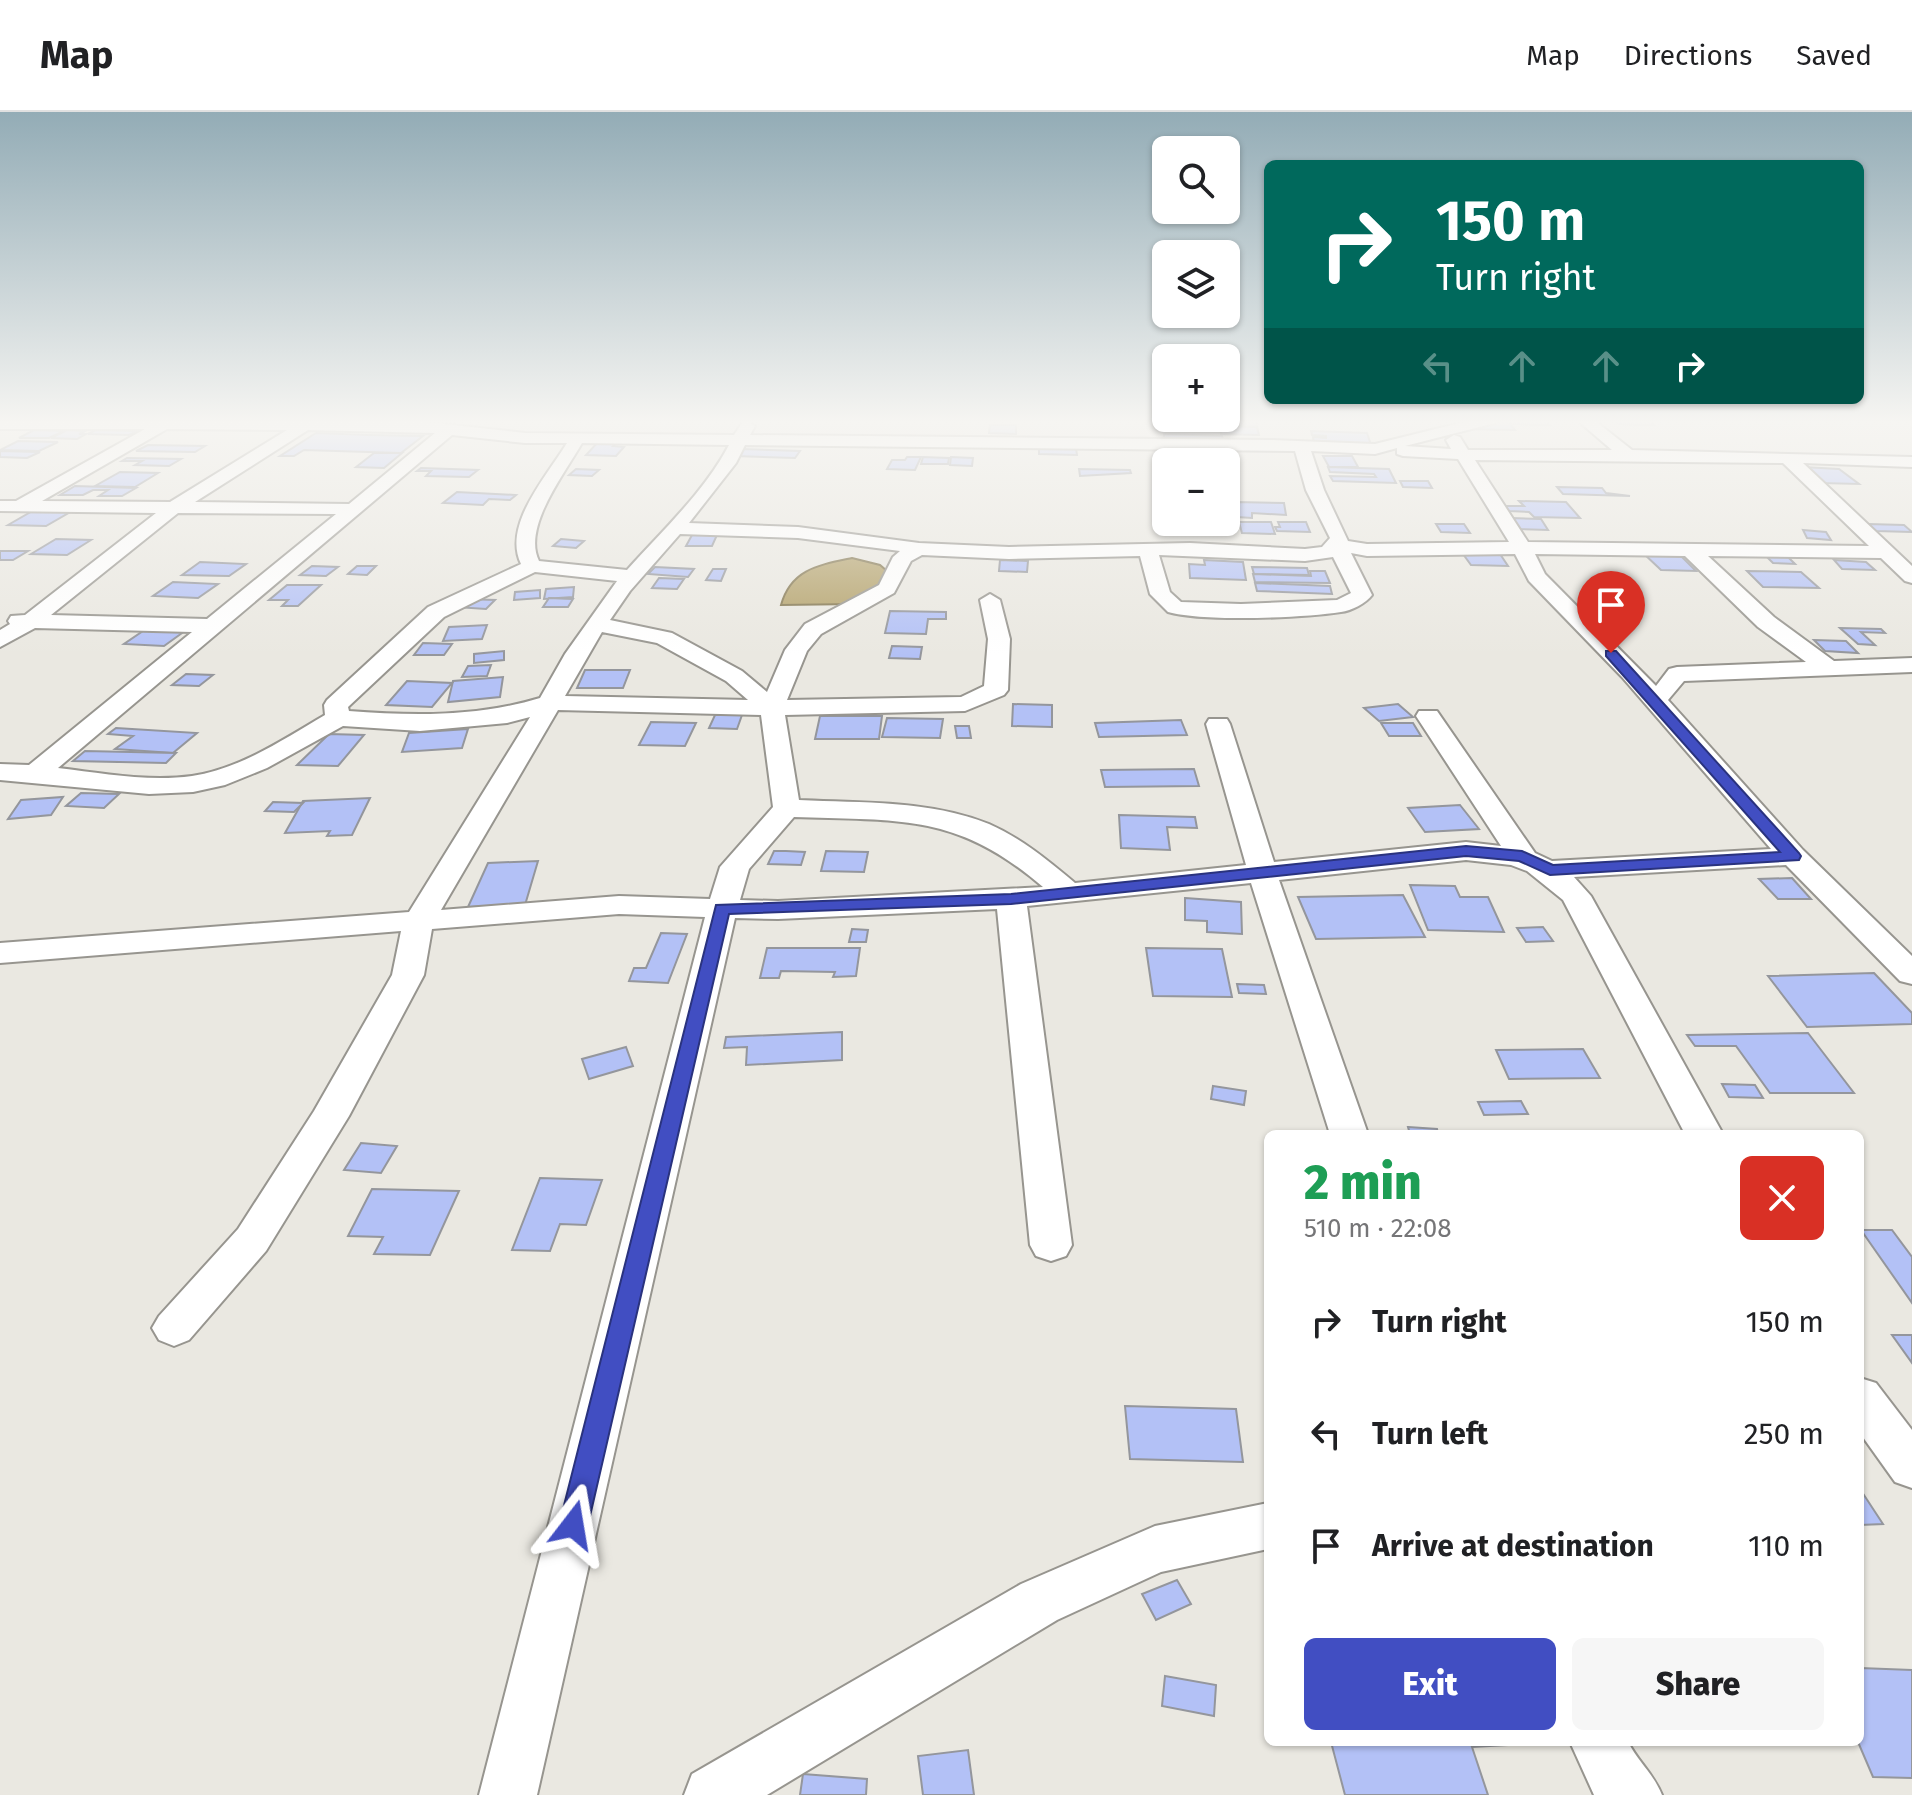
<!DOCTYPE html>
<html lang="en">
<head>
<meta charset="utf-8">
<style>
  :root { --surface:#fff; --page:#f6f6f6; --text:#202124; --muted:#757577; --line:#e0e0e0; --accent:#414ec2 }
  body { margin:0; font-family:"Fira Sans",sans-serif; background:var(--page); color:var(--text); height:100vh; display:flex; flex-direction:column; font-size:30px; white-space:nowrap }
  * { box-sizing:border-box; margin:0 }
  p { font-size:26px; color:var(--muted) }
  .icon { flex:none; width:44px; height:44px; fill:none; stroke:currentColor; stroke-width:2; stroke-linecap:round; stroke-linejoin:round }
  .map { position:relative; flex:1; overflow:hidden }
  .sheet { position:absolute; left:1264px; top:1018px; width:600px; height:616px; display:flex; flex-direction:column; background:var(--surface); border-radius:12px; box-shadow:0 2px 6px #0004 }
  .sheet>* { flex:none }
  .banner { position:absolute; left:1264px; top:48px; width:600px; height:244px; border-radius:12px; box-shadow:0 2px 6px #0004; background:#00695c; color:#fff; overflow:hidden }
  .fabs { position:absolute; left:1152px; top:24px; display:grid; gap:16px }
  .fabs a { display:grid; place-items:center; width:88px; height:88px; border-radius:12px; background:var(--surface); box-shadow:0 2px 6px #0004; font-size:40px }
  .pin { position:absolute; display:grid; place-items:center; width:68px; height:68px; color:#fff; margin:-82px -34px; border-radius:50% 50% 50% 0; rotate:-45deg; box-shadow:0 0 8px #0007 }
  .pin .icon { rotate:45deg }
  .me { position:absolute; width:88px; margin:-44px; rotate:14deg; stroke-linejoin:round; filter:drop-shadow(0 0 6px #0008) }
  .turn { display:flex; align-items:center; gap:28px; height:168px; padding:0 40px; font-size:36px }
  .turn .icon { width:104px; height:104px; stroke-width:2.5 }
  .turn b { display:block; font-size:56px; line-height:68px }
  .lanes { display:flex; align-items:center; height:76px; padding:0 40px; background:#0003; justify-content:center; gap:40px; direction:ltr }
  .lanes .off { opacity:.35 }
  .round { display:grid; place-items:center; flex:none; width:84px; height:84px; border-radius:12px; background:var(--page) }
  .head { display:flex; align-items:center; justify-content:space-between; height:136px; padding:0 40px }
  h1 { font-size:48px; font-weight:800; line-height:60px; color:#1e9e55 }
  .button { display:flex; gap:16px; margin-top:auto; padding:16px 40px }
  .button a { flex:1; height:92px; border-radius:12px; background:var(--accent); color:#fff; font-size:32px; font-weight:800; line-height:92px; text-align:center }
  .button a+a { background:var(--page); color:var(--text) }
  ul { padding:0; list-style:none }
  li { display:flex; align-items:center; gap:24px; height:112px; padding:0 40px }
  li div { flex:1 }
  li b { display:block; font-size:30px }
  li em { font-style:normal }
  header { display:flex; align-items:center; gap:48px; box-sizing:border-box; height:112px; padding:0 40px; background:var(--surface); border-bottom:2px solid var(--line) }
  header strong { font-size:38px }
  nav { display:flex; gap:44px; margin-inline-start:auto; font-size:28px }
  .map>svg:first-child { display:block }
  .water { fill:#b3a16a; stroke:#82754e; stroke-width:2 }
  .building { fill:#b3c1f6; stroke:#94969c; stroke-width:2 }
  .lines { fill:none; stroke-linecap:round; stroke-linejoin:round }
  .minor-casing { stroke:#97958f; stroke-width:4 }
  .minor { fill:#fff; fill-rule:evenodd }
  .route { fill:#414ec2; stroke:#2a337e; stroke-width:2 }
</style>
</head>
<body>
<header>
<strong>Map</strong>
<nav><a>Map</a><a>Directions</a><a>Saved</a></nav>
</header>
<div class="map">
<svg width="1912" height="1683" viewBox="0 0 1912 1683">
  <rect width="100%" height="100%" fill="#eae8e1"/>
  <path class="water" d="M 852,446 L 880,453 L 887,459 L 887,468 L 856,492 L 781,493 C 791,457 819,453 852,446 Z"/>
  <g class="building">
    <polygon points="1219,308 1256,308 1257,315 1220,314"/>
    <polygon points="1463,308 1507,308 1515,318 1459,317 1452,309 1469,309"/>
    <polygon points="1509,308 1544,308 1549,313 1513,312"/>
    <polygon points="1614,308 1649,308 1654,313 1618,312"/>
    <polygon points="990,313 1016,313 1016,322 989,321"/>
    <polygon points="1220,314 1257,315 1259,323 1221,322"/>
    <polygon points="34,318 64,319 49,326 19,326"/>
    <polygon points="67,318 85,319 79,322 86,322 77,327 51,326"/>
    <polygon points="96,318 137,319 129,323 88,322"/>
    <polygon points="1311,319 1367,321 1371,333 1314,331 1313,325 1326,326 1326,324 1312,323"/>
    <polygon points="316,321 368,323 423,324 401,341 304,338 294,344 280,344"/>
    <polygon points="1164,322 1222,324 1223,329 1164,327"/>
    <polygon points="18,329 58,330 39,339 0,338"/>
    <polygon points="598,330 616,331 613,334 624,335 616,344 586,343"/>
    <polygon points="148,333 205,334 195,340 136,339"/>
    <polygon points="1039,335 1076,336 1077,343 1039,342"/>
    <polygon points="742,337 800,339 795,346 736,344"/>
    <polygon points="0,339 40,340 27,346 0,345"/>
    <polygon points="374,341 402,341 384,356 356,355"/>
    <polygon points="1323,344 1352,344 1358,355 1329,355"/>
    <polygon points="907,345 921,345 915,358 887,357 892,348 905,348"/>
    <polygon points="923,345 949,346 948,352 921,352"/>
    <polygon points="951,345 973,346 972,354 950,353"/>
    <polygon points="127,346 181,347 169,354 135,353 142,349 122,349"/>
    <polygon points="1328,355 1389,357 1396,371 1333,369 1330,364 1376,365 1374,362 1330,360"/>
    <polygon points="1803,355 1839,357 1859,372 1821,371"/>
    <polygon points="421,356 478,358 469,365 426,364 431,359 417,359"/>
    <polygon points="576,357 599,358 592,364 569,363"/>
    <polygon points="1079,357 1130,358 1131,361 1080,364"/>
    <polygon points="120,360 158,361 135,375 95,374"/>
    <polygon points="1400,369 1428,369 1432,376 1403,375"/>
    <polygon points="75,374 136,376 122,384 99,384 108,378 93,378 83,383 60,383"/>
    <polygon points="1557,375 1602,376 1606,381 1630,384 1563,382"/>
    <polygon points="457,380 516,383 510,388 489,387 483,393 443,391"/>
    <polygon points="1519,389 1566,390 1580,406 1534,405 1529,400 1509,399 1505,394 1524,394"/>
    <polygon points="1235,390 1284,391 1286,403 1252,401 1252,406 1237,405"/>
    <polygon points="41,394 79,395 46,414 8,413"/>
    <polygon points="1511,406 1541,407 1548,418 1518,417"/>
    <polygon points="1239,410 1271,410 1275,422 1242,421"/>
    <polygon points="1278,410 1306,410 1310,420 1277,419 1275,415 1280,415"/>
    <polygon points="1436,412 1464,412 1470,421 1441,420"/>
    <polygon points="1868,412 1904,413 1912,420 1876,419"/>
    <polygon points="1803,418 1826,420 1831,428 1807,426"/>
    <polygon points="692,423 717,423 712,434 686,434"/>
    <polygon points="56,427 91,428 67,443 31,442"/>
    <polygon points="561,427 584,429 576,436 553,434"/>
    <polygon points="0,439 28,439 13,448 0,448"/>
    <polygon points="1642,440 1678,441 1696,459 1661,458"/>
    <polygon points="1763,441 1785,442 1795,452 1773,451"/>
    <polygon points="1463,442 1500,442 1508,454 1471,453"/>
    <polygon points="1000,448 1028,449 1027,460 999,459"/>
    <polygon points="1204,448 1243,450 1246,468 1190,466 1189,452 1205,453"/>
    <polygon points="1834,448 1866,450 1875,458 1842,457"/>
    <polygon points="200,450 246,452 229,464 182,463"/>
    <polygon points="312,454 338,455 326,464 300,463"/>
    <polygon points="357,454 376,454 367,463 348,462"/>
    <polygon points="655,455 694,457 688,465 648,462"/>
    <polygon points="1252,455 1307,456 1309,463 1254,462"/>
    <polygon points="713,457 726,457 721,469 706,468"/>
    <polygon points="1310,459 1325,459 1330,471 1255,470 1253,462 1311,464"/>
    <polygon points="1747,459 1801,460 1819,476 1763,475"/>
    <polygon points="659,466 684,467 677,477 652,476"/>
    <polygon points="173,470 218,472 198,486 153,484"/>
    <polygon points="1255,471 1330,474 1332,482 1257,479"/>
    <polygon points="287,473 321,473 298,494 282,494 288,488 269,488"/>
    <polygon points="574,475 573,485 544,487 546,477"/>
    <polygon points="540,478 540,486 514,488 515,480"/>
    <polygon points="549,486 573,487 568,495 543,495"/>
    <polygon points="464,487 495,488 486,497 455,495"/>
    <polygon points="890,499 946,500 946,507 928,507 926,522 885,521"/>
    <polygon points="196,511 164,534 124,532 146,517"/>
    <polygon points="487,513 482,527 443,529 449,515"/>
    <polygon points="1840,516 1881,517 1885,521 1861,520 1875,533 1858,532"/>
    <polygon points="1814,528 1846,529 1858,541 1825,539"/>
    <polygon points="423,531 452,532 444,543 414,543"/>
    <polygon points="892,534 922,535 920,547 889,546"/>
    <polygon points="504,539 504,548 474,551 474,542"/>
    <polygon points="491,553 487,564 462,565 468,554"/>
    <polygon points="585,558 630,558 623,576 577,576"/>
    <polygon points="186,562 213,563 199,574 172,573"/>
    <polygon points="503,565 500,585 448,590 453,569"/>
    <polygon points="407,569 452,571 432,595 386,593"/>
    <polygon points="1013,592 1052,593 1052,615 1012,614"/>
    <polygon points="1398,592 1413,605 1379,609 1364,596"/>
    <polygon points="715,603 742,603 737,617 709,616"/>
    <polygon points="820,604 882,604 879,627 815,627"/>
    <polygon points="887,606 943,607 940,626 882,625"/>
    <polygon points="1181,608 1187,623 1099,625 1095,611"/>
    <polygon points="651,610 696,611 685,634 639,633"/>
    <polygon points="1381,611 1413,611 1421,624 1389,624"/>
    <polygon points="955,614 969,614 971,626 957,626"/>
    <polygon points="116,616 197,621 173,641 115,637 133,624 108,622"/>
    <polygon points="468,617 462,636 402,640 409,621"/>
    <polygon points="329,622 364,623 338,654 297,653"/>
    <polygon points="85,639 176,641 166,651 73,649"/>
    <polygon points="1194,657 1199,674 1105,675 1101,658"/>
    <polygon points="81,681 119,682 104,696 66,694"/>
    <polygon points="63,685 51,703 8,707 21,688"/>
    <polygon points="370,686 352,723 327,724 330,719 285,721 303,689"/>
    <polygon points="273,690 303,691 294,700 265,699"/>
    <polygon points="1460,693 1479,717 1425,720 1408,696"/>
    <polygon points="1119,703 1195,705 1197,716 1167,715 1170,738 1121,736"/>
    <polygon points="774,739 786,739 805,740 801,753 768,752"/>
    <polygon points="826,739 868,740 864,760 821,759"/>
    <polygon points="538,749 525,793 468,795 488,751"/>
    <polygon points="1792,766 1811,787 1778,787 1759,767"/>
    <polygon points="1410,773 1455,774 1460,785 1488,785 1504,820 1428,818"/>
    <polygon points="1403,783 1425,825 1316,827 1298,785"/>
    <polygon points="1185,786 1241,790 1242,822 1207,820 1207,809 1185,808"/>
    <polygon points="1543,815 1553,829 1526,830 1517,816"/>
    <polygon points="852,817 868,818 866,830 849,830"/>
    <polygon points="661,821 687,822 668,871 629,869 634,856 646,856"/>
    <polygon points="767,836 860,836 856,864 833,865 835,860 781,859 779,866 760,866"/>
    <polygon points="1146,836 1222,837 1232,885 1153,884"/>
    <polygon points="1874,861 1912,901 1912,912 1807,915 1768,864"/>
    <polygon points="1237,872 1264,873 1266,882 1239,881"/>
    <polygon points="842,920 842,948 746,953 747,935 724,936 726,925"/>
    <polygon points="1808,921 1854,981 1770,981 1736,934 1695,934 1687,923"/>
    <polygon points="626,935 633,954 589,967 582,947"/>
    <polygon points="1583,937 1600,966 1509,967 1496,938"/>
    <polygon points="1722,972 1755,973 1763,986 1729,985"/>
    <polygon points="1213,974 1246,979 1244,993 1211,987"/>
    <polygon points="1521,989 1528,1002 1484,1003 1478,990"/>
    <polygon points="1408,1015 1437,1017 1438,1022 1410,1022"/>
    <polygon points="361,1031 397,1034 381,1061 344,1058"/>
    <polygon points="540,1066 602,1068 586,1113 560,1112 550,1139 512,1138"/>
    <polygon points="372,1077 459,1079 430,1143 374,1142 383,1125 348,1124"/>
    <polygon points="1861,1118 1892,1118 1912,1145 1912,1191"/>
    <polygon points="1892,1223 1912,1223 1912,1251"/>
    <polygon points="1125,1294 1236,1297 1243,1350 1130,1347"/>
    <polygon points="1860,1377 1883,1412 1860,1413"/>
    <polygon points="1177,1468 1191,1492 1156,1508 1142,1482"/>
    <polygon points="1860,1556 1912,1558 1912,1666 1873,1665 1858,1630"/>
    <polygon points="1165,1564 1216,1573 1214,1604 1162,1594"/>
    <polygon points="1331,1630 1526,1630 1527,1632 1472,1635 1488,1683 1345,1683"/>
    <polygon points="968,1638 974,1683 923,1683 918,1644"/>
    <polygon points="803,1662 867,1667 866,1683 800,1683"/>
  </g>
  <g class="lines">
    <g class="minor-casing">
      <g id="minor">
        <path d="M 0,308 L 417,309 L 525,321 L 734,323 L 742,311 L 747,309 L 755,314 L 750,323 L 1272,328 L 1375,332 L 1472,308 L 1498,308 L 1495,311 L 1405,334 L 1451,337 L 1446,328 L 1454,323 L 1460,325 L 1468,338 L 1612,338 L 1577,308 L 1594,308 L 1632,338 L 1912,345 L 1912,355 L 1803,351 L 1912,454 L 1912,471 L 1905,469 L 1881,446 L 1708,444 L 1774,505 L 1834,549 L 1912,546 L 1912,560 L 1684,569 L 1668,588 L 1803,738 L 1912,844 L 1912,872 L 1900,869 L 1786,753 L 1574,765 L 1591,784 L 1723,1022 L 1685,1022 L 1563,788 L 1527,759 L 1511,753 L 1466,748 L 1279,768 L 1368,1022 L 1330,1022 L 1251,771 L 1027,794 L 1072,1133 L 1066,1144 L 1051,1149 L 1036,1144 L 1030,1133 L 997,797 L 778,807 L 735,806 L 537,1683 L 479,1683 L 705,805 L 619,802 L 432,817 L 424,863 L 349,1004 L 266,1139 L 189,1228 L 174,1234 L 159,1228 L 152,1216 L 159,1204 L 238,1117 L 314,999 L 392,863 L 401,819 L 0,851 L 0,831 L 409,800 L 530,605 L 507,611 L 420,619 L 343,614 L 267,656 L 225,673 L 193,680 L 149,682 L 0,668 L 0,652 L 29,653 L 192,520 L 35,516 L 0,535 L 0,518 L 10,512 L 8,509 L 11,504 L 25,503 L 156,401 L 0,399 L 0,389 L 16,389 L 145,317 L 0,317 ZM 167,317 L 287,318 L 170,390 L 42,389 ZM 308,318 L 435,321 L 349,392 L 195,390 ZM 452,323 L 525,331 L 567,331 C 547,364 502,413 521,452 L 428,495 L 327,588 L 324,593 L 325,603 C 284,627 240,657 192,664 C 147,670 102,661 58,656 ZM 582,331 L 729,333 C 705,379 662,419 627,458 L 539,449 C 522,415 565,361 582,331 ZM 745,333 L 1295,339 L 1306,378 L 1330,426 L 1322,435 L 1305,437 L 1190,431 L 1009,435 L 919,431 L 798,415 L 689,411 L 736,351 ZM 1397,336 L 1397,342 L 1403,344 L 1458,347 L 1509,430 L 1367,432 L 1348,429 L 1324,378 L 1311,339 L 1375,342 ZM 1475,348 L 1783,351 L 1869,434 L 1528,430 ZM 178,401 L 336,402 L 207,507 L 51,503 ZM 680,422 L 798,426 L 900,439 L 893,445 L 879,473 L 805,512 L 785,538 L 767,580 L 742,559 L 672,521 L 610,508 L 630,479 ZM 1351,441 L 1367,444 L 1515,442 L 1529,469 L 1622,565 L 1771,737 L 1552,749 L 1535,741 L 1437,599 L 1419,599 L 1416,604 L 1501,734 L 1466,730 L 1274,750 L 1230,612 L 1227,607 L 1209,607 L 1206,612 L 1246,753 L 1075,771 C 1049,749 1021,726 989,712 C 930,688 862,691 799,688 L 785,603 L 965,599 L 1004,583 L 1008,578 L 1010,527 L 1000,488 L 990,482 L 980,488 L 988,527 L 984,574 L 961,585 L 787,588 L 807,539 L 821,522 L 894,481 L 911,449 L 922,443 L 1009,447 L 1140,444 L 1150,482 L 1168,500 C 1204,510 1302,506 1341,500 C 1351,499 1366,491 1372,483 ZM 1535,442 L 1685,444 L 1758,515 L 1806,550 L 1677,555 L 1669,557 L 1656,574 L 1545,462 ZM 1159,443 L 1305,449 L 1333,445 L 1351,481 L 1337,488 L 1241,492 L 1181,490 L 1170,480 ZM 535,460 L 617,469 L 565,542 L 540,586 C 477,605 414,604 349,599 L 348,595 L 444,505 ZM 602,520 L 657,531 L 726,569 L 748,588 L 565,584 ZM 558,598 L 761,603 L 773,695 L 720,755 L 710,787 L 619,784 L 441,798 ZM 794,705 C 901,709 957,701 1043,775 L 778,789 L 740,788 L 749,757 Z"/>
        <polygon points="1860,1266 1876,1271 1912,1318 1912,1376 1895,1370 1860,1321"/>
        <polygon points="1268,1391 1268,1437 1161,1460 1057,1508 767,1683 684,1683 692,1662 1021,1472 1155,1414"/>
        <path d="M 1570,1630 L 1628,1630 C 1639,1651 1653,1661 1662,1683 L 1594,1683 Z"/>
      </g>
    </g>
    <use href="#minor" class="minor"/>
  </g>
  <linearGradient id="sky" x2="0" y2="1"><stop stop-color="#93acb6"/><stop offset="0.57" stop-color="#f6f5f2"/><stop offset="1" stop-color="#f6f5f2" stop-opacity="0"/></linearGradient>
  <rect width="1912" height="544" fill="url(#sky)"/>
  <polygon class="route" points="1606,539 1616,539 1799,741 1801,744 1799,748 1550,763 1519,749 1466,744 1011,792 729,802 588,1413 583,1423 573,1426 563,1423 559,1413 716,793 1011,782 1466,734 1522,739 1553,753 1780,740 1606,544"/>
</svg>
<div class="fabs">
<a><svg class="icon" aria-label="search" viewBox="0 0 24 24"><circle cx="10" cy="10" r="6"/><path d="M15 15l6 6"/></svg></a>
<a><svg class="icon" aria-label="layers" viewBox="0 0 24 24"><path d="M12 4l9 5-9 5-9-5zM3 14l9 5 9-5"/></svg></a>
<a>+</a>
<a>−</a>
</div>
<div class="pin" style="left:1611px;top:541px;background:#d93025"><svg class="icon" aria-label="arrive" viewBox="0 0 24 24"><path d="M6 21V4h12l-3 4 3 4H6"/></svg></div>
<svg class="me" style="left:573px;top:1413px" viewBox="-20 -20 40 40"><path d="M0-17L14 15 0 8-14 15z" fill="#414ec2" stroke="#fff" stroke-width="4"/></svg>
<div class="banner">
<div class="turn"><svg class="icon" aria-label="right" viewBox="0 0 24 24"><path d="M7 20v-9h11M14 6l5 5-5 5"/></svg><div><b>150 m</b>Turn right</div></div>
<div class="lanes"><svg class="icon off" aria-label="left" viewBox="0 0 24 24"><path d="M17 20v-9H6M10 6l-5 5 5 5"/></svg><svg class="icon off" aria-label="ahead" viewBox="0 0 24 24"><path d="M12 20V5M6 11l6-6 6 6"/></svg><svg class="icon off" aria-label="ahead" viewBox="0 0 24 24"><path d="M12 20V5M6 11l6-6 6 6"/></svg><svg class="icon" aria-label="right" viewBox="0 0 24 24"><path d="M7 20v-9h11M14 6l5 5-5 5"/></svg></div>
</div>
<section class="sheet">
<div class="head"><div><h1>2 min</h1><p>510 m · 22:08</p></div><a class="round" style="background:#d93025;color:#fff"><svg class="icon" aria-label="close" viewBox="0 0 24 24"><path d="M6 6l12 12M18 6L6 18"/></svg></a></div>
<ul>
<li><svg class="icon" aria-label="right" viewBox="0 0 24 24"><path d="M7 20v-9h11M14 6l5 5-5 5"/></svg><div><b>Turn right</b></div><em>150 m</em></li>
<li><svg class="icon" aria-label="left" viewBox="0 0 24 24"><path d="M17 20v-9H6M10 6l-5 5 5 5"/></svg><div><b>Turn left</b></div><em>250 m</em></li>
<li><svg class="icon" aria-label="arrive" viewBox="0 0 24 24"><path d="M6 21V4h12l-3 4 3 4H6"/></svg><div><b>Arrive at destination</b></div><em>110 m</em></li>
</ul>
<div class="button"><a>Exit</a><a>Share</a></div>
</section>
</div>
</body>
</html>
